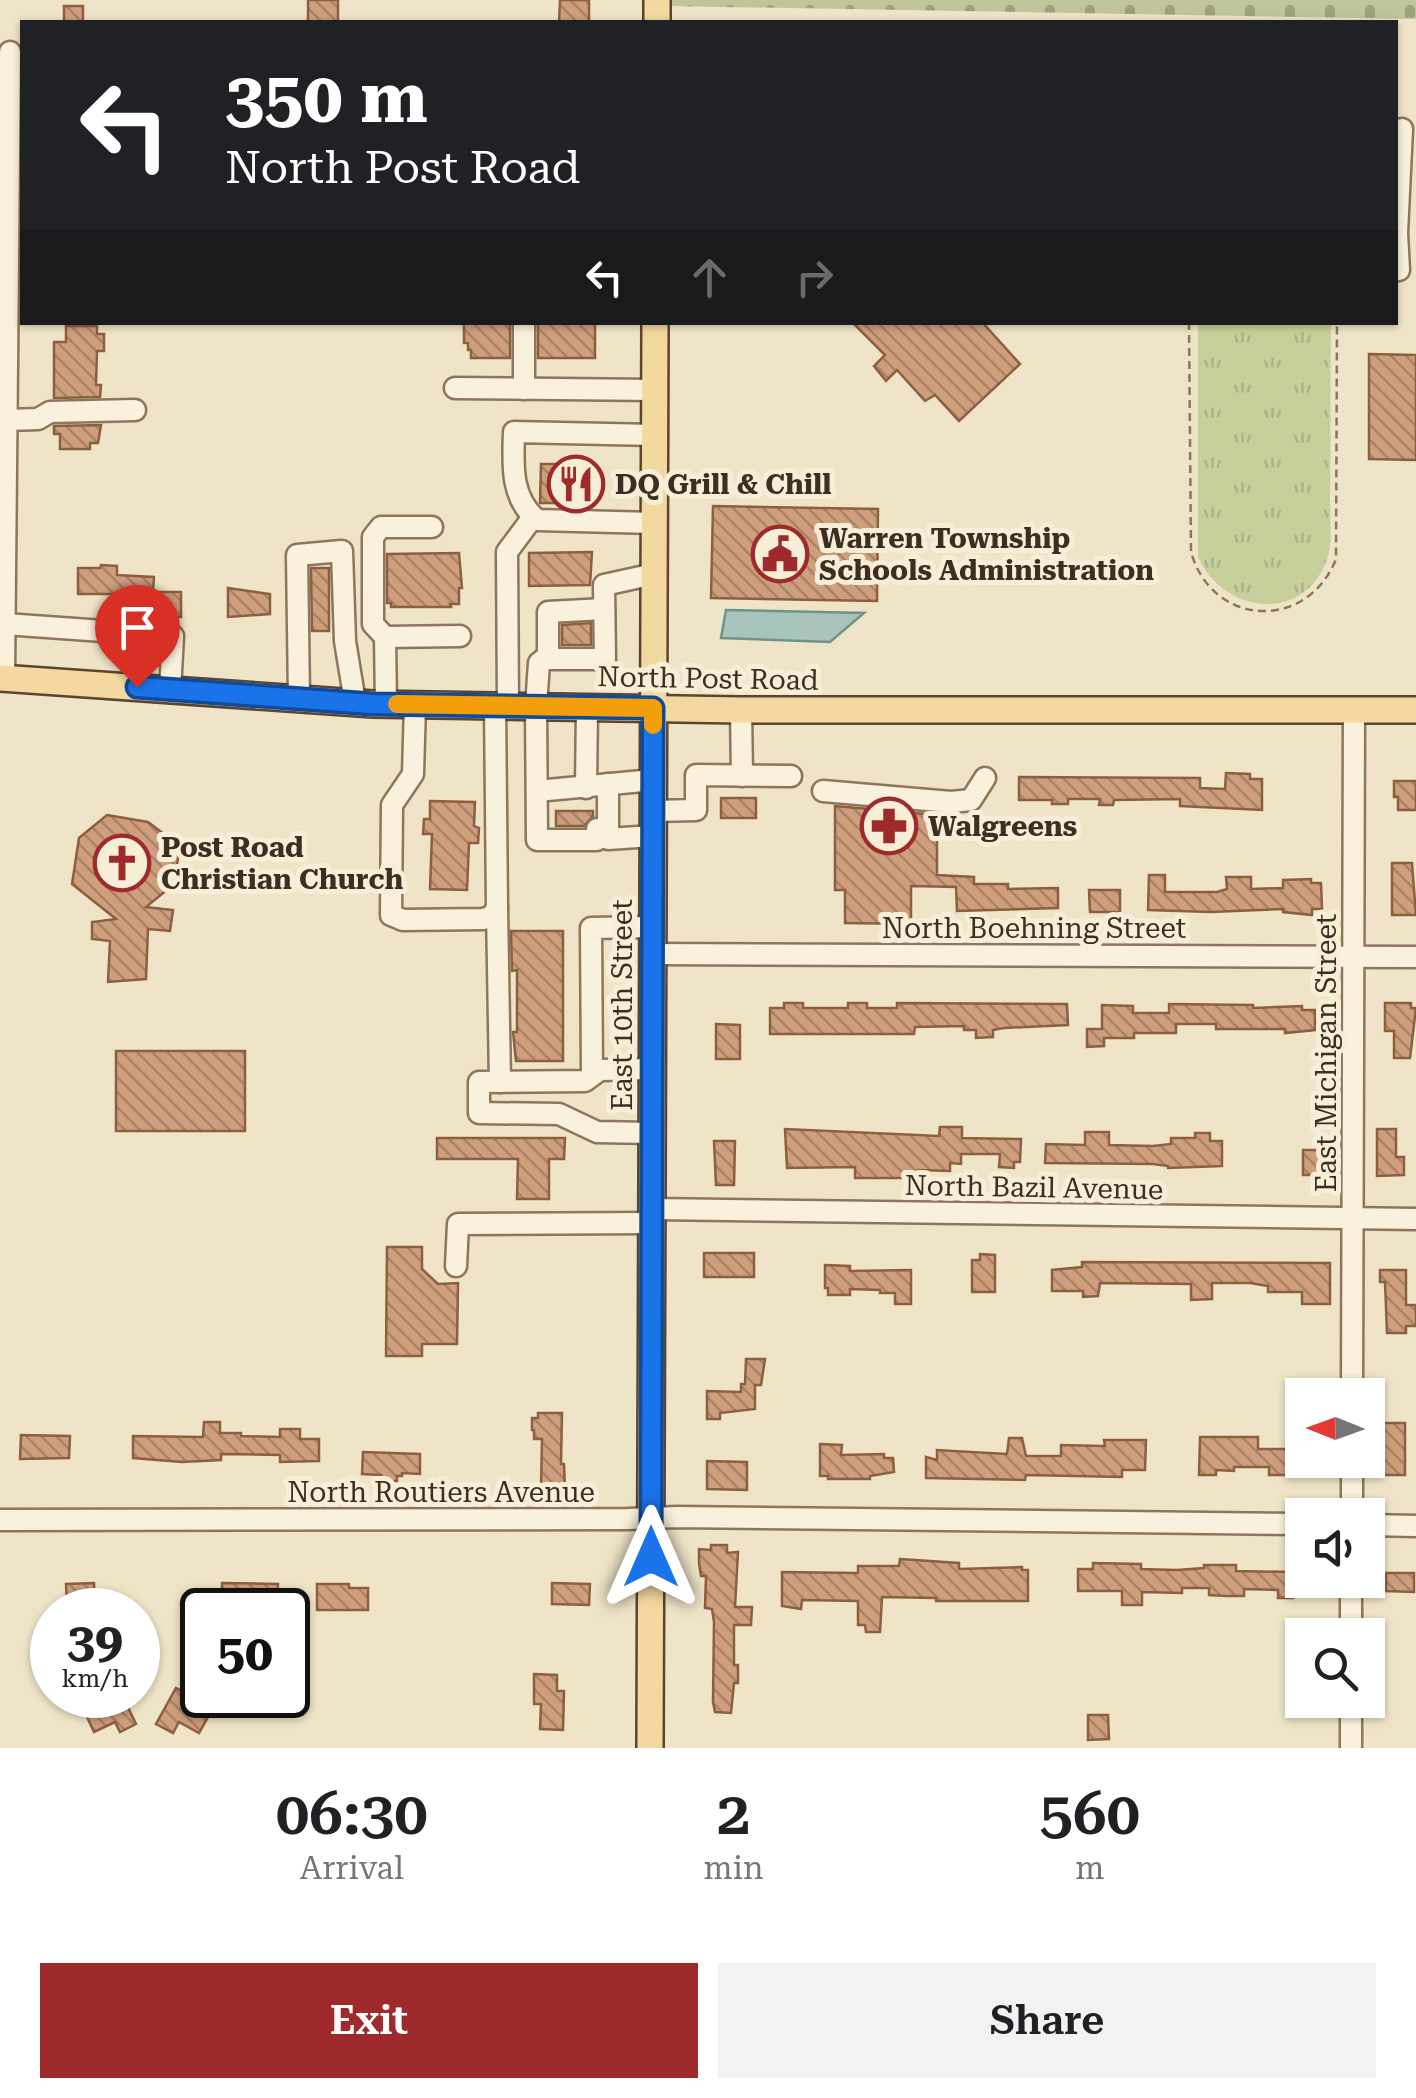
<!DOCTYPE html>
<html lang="en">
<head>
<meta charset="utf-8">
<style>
  :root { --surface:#fff; --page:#f2f2f2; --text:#202124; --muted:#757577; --accent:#9e2a2b }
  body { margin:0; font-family:"Roboto Serif",serif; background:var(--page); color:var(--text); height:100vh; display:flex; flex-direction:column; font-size:38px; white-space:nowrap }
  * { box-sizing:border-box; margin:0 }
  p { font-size:32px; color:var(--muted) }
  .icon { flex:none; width:55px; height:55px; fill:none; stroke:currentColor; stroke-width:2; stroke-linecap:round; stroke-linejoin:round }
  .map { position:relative; height:1748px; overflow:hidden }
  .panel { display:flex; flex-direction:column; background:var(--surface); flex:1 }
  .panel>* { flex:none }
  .hud { position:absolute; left:20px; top:20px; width:1378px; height:305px; border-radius:0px; box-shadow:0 2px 8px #0004; background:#202124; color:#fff; overflow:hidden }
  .needle { width:65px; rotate:271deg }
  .buttons { position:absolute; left:1285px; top:1378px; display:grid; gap:20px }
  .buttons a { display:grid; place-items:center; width:100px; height:100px; border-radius:0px; background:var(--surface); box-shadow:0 2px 8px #0004; font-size:50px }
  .speed { position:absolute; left:30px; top:1588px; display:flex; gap:20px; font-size:50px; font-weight:700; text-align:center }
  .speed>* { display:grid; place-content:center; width:130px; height:130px; border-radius:50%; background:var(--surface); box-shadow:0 2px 8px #0004; line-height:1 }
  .speed small { font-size:25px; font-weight:400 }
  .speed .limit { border:5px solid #111; border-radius:15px; background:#fff; color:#111 }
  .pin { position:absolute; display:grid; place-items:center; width:85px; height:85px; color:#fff; margin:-102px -42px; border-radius:50% 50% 50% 0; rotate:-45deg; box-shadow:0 0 10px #0007 }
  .pin .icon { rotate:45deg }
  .me { position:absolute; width:110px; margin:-55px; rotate:0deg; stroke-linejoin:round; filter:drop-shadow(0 0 8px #0008) }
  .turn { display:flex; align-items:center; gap:35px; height:210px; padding:0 40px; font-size:45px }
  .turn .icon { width:130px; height:130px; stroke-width:2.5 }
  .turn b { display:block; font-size:70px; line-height:85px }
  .lanes { display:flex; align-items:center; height:95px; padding:0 40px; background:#0003; justify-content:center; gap:50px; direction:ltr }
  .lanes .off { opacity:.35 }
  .eta { display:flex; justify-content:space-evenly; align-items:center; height:170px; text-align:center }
  .eta b { font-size:60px; font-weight:600; line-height:70px }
  .primary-button { display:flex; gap:20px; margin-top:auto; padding:20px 40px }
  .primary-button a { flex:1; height:115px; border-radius:0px; background:var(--accent); color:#fff; font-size:40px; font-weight:600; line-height:115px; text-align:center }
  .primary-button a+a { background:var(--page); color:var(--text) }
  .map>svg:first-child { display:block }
  .grass { fill:url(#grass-tufts) }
  .cemetery { fill:url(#cemetery-stones) }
  .water { fill:#a9c4bc; stroke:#6f938a; stroke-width:2.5 }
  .building { fill:url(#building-back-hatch); stroke:#8d5f41; stroke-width:2.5 }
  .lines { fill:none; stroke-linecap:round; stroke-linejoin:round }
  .minor-casing { stroke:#8d765c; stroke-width:25 }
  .major-casing { stroke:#5b4430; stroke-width:30 }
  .path { stroke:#8d765c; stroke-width:2.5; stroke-dasharray:8 5; stroke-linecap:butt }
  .minor { stroke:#faf1dc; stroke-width:20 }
  .major { stroke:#f3d9a0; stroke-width:25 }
  .route-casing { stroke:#114b97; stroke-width:25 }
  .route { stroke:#1a73e8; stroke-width:18 }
  .slow { stroke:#f59e0b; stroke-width:18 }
  .labels { text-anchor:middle; stroke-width:10; stroke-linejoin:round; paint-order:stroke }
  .poi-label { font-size:28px; font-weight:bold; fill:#3d2e20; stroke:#f7eed8; text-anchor:start }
  .street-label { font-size:28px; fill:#3d2e20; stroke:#f7eed8 }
</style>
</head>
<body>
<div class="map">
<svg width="1416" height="1748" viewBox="0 0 1416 1748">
  <defs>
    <pattern id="grass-tufts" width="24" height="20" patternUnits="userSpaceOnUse" patternTransform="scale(2.5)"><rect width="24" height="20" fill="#c9cf9b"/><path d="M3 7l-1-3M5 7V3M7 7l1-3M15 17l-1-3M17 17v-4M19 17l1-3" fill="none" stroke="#aeb285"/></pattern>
    <pattern id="cemetery-stones" width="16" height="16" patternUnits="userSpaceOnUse" patternTransform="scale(2.5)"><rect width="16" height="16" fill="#bfc49a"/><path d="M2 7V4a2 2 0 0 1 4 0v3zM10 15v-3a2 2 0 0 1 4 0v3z" fill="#9ca07d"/></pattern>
    <pattern id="building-back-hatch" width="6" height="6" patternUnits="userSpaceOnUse" patternTransform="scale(2.5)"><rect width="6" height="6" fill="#cf9f7d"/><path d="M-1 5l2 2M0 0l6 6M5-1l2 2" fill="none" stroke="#a98266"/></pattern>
  </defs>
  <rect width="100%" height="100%" fill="#f0e4c8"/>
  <path class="grass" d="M 1198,323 L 1331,323 C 1330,381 1331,440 1330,499 C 1330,522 1334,546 1324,567 C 1296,625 1221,610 1198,557 Z"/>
  <polygon class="cemetery" points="670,0 1416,0 1416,19 670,6"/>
  <polygon class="water" points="726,610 864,613 830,642 721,638"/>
  <g class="building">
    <rect x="308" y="0" width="30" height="22"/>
    <polygon points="560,0 589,0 589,22 559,22"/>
    <rect x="64" y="6" width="19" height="16"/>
    <polygon points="464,322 510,322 510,358 471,358 471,350 468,350 468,343 464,343"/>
    <rect x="538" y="322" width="57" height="36"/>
    <polygon points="852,322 982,322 1020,364 959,421 935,395 925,401 897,370 886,381 874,366 885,355"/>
    <polygon points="66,326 97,326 97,334 104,334 104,351 97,351 96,385 101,385 100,397 54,398 54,342 66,342"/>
    <polygon points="1369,354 1416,355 1416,460 1369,459"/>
    <polygon points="101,425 98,443 90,443 90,449 60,449 60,434 54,434 54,426"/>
    <polygon points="541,464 582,464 581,503 540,503"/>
    <polygon points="713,506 878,509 877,601 711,598"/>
    <polygon points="592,552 590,585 529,586 529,553"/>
    <polygon points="459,553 462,588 459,588 459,604 450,604 451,607 391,607 391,603 387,603 387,554"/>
    <polygon points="101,565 117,566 117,575 154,577 153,592 181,592 181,617 122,615 122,594 78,594 78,568 100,568"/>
    <polygon points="311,568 329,568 329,631 312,631"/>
    <polygon points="228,588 270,594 270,614 228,617"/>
    <polygon points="591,623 591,645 562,645 562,625"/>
    <polygon points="1226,773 1250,774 1250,779 1262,779 1262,810 1180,806 1180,799 1114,800 1113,805 1099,805 1100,799 1068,799 1068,804 1052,804 1052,800 1019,800 1019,777 1200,778 1200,788 1225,789"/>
    <polygon points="1394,781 1416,781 1416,810 1398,810 1398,797 1394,797"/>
    <rect x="721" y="798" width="35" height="20"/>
    <polygon points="430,801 475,802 474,826 479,828 478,843 469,843 467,890 430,889 432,834 423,834 424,819 430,819"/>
    <polygon points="835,806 937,815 937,875 974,877 974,884 1008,884 1008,889 1058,888 1058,908 957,911 956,887 911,886 911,924 845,923 845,890 835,890"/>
    <polygon points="556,811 593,811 593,816 584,826 556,826"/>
    <polygon points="107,815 148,822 180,846 174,884 146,907 173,910 170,931 148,929 146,979 108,982 110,941 92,939 92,922 116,919 72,884 79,838"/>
    <polygon points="1392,863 1412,863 1416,915 1392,915"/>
    <polygon points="1149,875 1165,875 1165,892 1217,892 1227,889 1226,877 1251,877 1251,889 1283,888 1283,880 1311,879 1311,883 1321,883 1322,909 1312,909 1312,915 1283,912 1283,909 1211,912 1148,910"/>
    <polygon points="1089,890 1120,890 1120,912 1090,912"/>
    <polygon points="511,931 563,931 563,1061 516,1061 513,1032 517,1032 517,970 512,971"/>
    <polygon points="784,1003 803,1003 803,1008 848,1008 848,1003 867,1003 867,1008 897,1008 897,1003 1067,1004 1068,1025 1004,1028 993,1030 993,1037 976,1038 976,1030 964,1030 964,1026 915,1027 914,1034 770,1034 770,1008 784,1008"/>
    <polygon points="1385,1003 1411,1003 1411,1008 1416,1008 1410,1058 1394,1058 1394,1031 1385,1031"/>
    <polygon points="1169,1004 1253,1005 1253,1008 1302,1006 1302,1010 1315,1010 1315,1030 1285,1033 1285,1029 1216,1029 1216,1024 1176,1024 1176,1033 1134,1033 1134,1038 1104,1038 1104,1046 1087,1047 1087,1029 1102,1029 1102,1005 1133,1006 1133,1013 1169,1013"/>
    <polygon points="716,1024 740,1025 740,1059 716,1059"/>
    <rect x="116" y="1051" width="129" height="80"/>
    <polygon points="940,1127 962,1127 962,1138 1021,1139 1020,1162 1014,1162 1014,1168 999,1167 1000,1154 961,1154 961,1164 950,1163 950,1171 918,1170 918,1178 855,1178 855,1167 787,1168 785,1129 939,1136"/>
    <polygon points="1377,1129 1396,1129 1396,1157 1404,1157 1404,1175 1377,1176"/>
    <polygon points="1085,1132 1109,1132 1109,1145 1153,1146 1171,1144 1171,1138 1195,1138 1195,1133 1210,1133 1210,1141 1222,1141 1222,1166 1168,1168 1168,1166 1153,1164 1045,1163 1046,1144 1085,1145"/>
    <polygon points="437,1138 565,1138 564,1159 549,1159 549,1199 517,1199 518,1159 437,1159"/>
    <polygon points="714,1141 735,1141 734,1185 716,1185"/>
    <rect x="1303" y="1150" width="24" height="25"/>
    <polygon points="387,1247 422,1247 422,1269 438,1284 458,1283 457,1344 422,1344 422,1356 386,1356"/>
    <rect x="704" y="1253" width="50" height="24"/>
    <polygon points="980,1254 995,1255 995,1292 972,1292 972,1260 980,1260"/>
    <polygon points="1082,1262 1330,1263 1330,1304 1302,1304 1302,1292 1268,1292 1268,1286 1250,1283 1212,1283 1212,1299 1191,1300 1191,1284 1100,1283 1098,1296 1083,1297 1083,1291 1052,1291 1052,1270 1082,1267"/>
    <polygon points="825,1265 850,1266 850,1271 911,1270 911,1304 895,1304 895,1293 880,1293 880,1290 850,1289 850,1295 828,1295 828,1288 825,1288"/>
    <polygon points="1380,1270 1406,1270 1406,1305 1416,1305 1416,1326 1406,1326 1406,1333 1387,1333 1385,1282 1380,1282"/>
    <polygon points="746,1359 765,1359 761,1385 755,1385 755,1409 720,1413 720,1419 707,1419 707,1391 741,1392 741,1384 745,1384"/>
    <polygon points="538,1413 562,1413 561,1464 564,1464 565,1489 541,1488 542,1439 534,1439 534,1430 532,1430 532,1418 538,1418"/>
    <polygon points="204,1422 220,1422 220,1433 241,1433 241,1436 280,1437 280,1429 300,1429 300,1439 319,1439 319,1461 280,1462 280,1455 221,1454 221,1460 182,1462 133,1458 133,1436 203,1437"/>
    <rect x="1381" y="1423" width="24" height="52"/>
    <polygon points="21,1435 70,1436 69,1458 20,1459"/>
    <polygon points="1200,1437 1258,1437 1258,1449 1286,1449 1287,1460 1319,1460 1319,1475 1269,1475 1269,1467 1234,1467 1234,1471 1216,1470 1216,1475 1199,1475"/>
    <polygon points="1009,1438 1022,1438 1026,1456 1061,1456 1061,1445 1105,1446 1104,1440 1146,1440 1145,1470 1122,1470 1122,1477 1026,1475 1025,1480 926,1478 926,1457 937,1460 937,1450 1007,1454"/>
    <polygon points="820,1444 842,1445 841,1455 884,1454 884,1458 893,1458 894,1472 870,1476 870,1479 828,1479 828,1476 820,1476"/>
    <polygon points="363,1452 420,1454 420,1474 402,1473 402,1476 397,1476 397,1481 381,1481 381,1475 362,1474"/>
    <polygon points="707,1461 747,1462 747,1490 707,1489"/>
    <polygon points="711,1545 727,1545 727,1553 738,1552 735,1607 752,1607 751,1625 734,1625 734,1665 738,1665 738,1683 734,1683 731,1713 715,1712 713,1702 714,1622 712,1609 705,1608 706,1576 701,1576 699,1563 699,1549 711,1550"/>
    <polygon points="900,1559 959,1563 959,1569 1022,1567 1022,1570 1028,1570 1028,1601 936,1601 936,1598 882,1597 880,1632 866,1632 865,1625 858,1625 858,1601 802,1600 801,1609 782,1606 782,1572 858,1573 858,1566 899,1566"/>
    <polygon points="1093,1563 1141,1564 1141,1569 1177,1570 1204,1568 1204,1565 1236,1565 1236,1571 1293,1572 1293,1580 1308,1580 1308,1593 1293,1593 1293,1598 1278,1598 1278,1590 1244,1589 1244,1596 1226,1596 1209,1595 1209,1588 1182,1588 1182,1593 1142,1592 1142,1605 1122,1605 1122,1591 1078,1591 1078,1569 1093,1569"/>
    <polygon points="1386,1573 1414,1573 1414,1592 1386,1591"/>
    <polygon points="94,1583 95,1605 67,1605 66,1584"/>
    <polygon points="222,1583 278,1584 277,1605 222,1605"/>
    <polygon points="552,1583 590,1584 589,1605 552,1604"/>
    <polygon points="317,1584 349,1584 349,1588 368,1588 368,1610 317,1610"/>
    <polygon points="534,1674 557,1675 557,1691 564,1691 563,1730 540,1729 541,1704 534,1704"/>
    <polygon points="193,1682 202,1687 202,1702 213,1708 199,1733 179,1722 173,1733 156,1724 176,1688 187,1694"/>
    <polygon points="105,1695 122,1695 136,1724 120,1732 115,1722 94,1732 82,1706"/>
    <polygon points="1088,1715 1108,1715 1109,1739 1088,1740"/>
  </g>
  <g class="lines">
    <g class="minor-casing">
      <g id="minor">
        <polyline points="1399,270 1397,233 1402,129"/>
        <polyline points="455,388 655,390"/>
        <polyline points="524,389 524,322"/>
        <polyline points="7,420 38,419 50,412 135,410"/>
        <path d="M 654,523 L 537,520 C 510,497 513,464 514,432 L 655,435"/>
        <polyline points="5,624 173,636 170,690"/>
        <polyline points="385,637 460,636"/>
        <polyline points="548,658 548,612 604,609"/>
        <polyline points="4,678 10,52"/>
        <polyline points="299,698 297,555 342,551 345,641 355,702"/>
        <polyline points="386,704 385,637 373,624 373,537 381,527 432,527"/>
        <polyline points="415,704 413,774 392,805 391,915 403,920 483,919 491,917 497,908 495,705"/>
        <polyline points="508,706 507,552 533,517"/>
        <polyline points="741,710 742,776"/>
        <polyline points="608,784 608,839 653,836"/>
        <polyline points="586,788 587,707"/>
        <polyline points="537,791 653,780"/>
        <polyline points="823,791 951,802 971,800 985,778"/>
        <polyline points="653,811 696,810 696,775 791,776"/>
        <polyline points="597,829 597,840 537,840 536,706 539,663 544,659 605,659 604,585 654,574"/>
        <polyline points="497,908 500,1082"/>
        <polyline points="652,954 1416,957"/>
        <polyline points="592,1075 591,928 652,927"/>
        <polyline points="651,1133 597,1132 559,1114 479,1113 479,1082 585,1081 600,1070 652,1069"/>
        <polyline points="652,1209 1416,1219"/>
        <polyline points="456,1266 458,1224 652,1223"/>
        <polyline points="1352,1395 1354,710"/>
        <polyline points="1352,1515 1352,1460"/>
        <polyline points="0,1520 628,1519 677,1517 1302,1524"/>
        <polyline points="1368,1525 1416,1526"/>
        <polyline points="1351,1635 1351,1580"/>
        <polyline points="1351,1748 1351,1700"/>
      </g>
    </g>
    <g class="major-casing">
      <g id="major">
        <polyline points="657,22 657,0"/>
        <polyline points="0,678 373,704 741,710 1416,710"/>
        <polyline points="650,1748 655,322"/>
      </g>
    </g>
    <path class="path" d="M 1189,322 L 1191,552 C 1212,627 1307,632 1336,559 L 1337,322"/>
    <use href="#minor" class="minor"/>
    <use href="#major" class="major"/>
  </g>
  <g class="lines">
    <g class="route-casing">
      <polyline id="route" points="137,687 372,704 653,708 651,1557"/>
    </g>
    <use href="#route" class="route"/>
    <polyline class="slow" points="397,704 653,708 653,725"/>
  </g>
  <defs>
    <g id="restaurant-ring" transform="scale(2.875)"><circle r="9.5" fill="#f7eed8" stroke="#9e2a2b" stroke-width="1.5"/><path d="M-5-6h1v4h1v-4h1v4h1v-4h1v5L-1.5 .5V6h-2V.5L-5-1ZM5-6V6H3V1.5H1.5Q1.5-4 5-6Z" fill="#9e2a2b"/></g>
    <g id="civic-ring" transform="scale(2.875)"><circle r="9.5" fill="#f7eed8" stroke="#9e2a2b" stroke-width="1.5"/><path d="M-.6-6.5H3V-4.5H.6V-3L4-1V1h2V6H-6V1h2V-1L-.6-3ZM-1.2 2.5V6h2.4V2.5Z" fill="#9e2a2b"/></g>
    <g id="pharmacy-ring" transform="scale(2.875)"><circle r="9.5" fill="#f7eed8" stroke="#9e2a2b" stroke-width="1.5"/><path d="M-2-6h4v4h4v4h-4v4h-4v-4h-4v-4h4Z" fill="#9e2a2b"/></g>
    <g id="church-ring" transform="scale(2.875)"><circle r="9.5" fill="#f7eed8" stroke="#9e2a2b" stroke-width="1.5"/><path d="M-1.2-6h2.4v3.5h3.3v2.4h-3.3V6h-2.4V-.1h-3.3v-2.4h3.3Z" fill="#9e2a2b"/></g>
  </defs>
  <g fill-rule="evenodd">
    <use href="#restaurant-ring" x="576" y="484"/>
    <use href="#civic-ring" x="780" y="554"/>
    <use href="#pharmacy-ring" x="889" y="826"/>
    <use href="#church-ring" x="122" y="863"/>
  </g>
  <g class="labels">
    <g class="poi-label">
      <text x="615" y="494">DQ Grill &amp; Chill</text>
      <text x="819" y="548">Warren Township<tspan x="819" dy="32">Schools Administration</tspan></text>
      <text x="928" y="836">Walgreens</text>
      <text x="161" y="857">Post Road<tspan x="161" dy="32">Christian Church</tspan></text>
    </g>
    <g class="street-label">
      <text transform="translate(708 678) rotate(1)" y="10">North Post Road</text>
      <text x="1034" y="938">North Boehning Street</text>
      <text transform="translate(622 1005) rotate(-90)" y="10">East 10th Street</text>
      <text transform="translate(1326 1053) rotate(-90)" y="10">East Michigan Street</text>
      <text transform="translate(1034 1187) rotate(1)" y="10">North Bazil Avenue</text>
      <text x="441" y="1502">North Routiers Avenue</text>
    </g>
  </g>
</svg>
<div class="buttons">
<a><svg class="needle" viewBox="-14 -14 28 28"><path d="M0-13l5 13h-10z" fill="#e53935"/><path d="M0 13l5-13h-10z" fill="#757577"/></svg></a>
<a><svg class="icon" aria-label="sound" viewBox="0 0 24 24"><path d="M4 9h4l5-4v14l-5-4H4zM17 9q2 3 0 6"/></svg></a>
<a><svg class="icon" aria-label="search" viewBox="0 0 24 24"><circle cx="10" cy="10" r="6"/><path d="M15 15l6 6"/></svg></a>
</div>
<div class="speed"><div>39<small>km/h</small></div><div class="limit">50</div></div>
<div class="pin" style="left:137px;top:687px;background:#d93025"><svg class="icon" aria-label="arrive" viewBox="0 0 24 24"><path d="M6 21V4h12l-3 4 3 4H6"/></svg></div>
<svg class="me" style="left:651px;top:1557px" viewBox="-20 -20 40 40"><path d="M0-17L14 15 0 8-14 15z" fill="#1a73e8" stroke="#fff" stroke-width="4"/></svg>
<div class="hud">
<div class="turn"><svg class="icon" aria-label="left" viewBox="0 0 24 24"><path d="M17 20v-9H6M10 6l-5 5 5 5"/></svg><div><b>350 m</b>North Post Road</div></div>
<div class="lanes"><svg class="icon" aria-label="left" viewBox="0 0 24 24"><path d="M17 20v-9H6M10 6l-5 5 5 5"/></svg><svg class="icon off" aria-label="ahead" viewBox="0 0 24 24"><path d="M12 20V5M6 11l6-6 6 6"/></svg><svg class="icon off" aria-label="right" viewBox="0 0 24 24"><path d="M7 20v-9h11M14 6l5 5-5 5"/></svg></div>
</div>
</div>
<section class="panel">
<div class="eta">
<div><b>06:30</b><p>Arrival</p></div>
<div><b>2</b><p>min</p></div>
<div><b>560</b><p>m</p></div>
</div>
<div class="primary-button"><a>Exit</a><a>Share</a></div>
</section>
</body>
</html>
